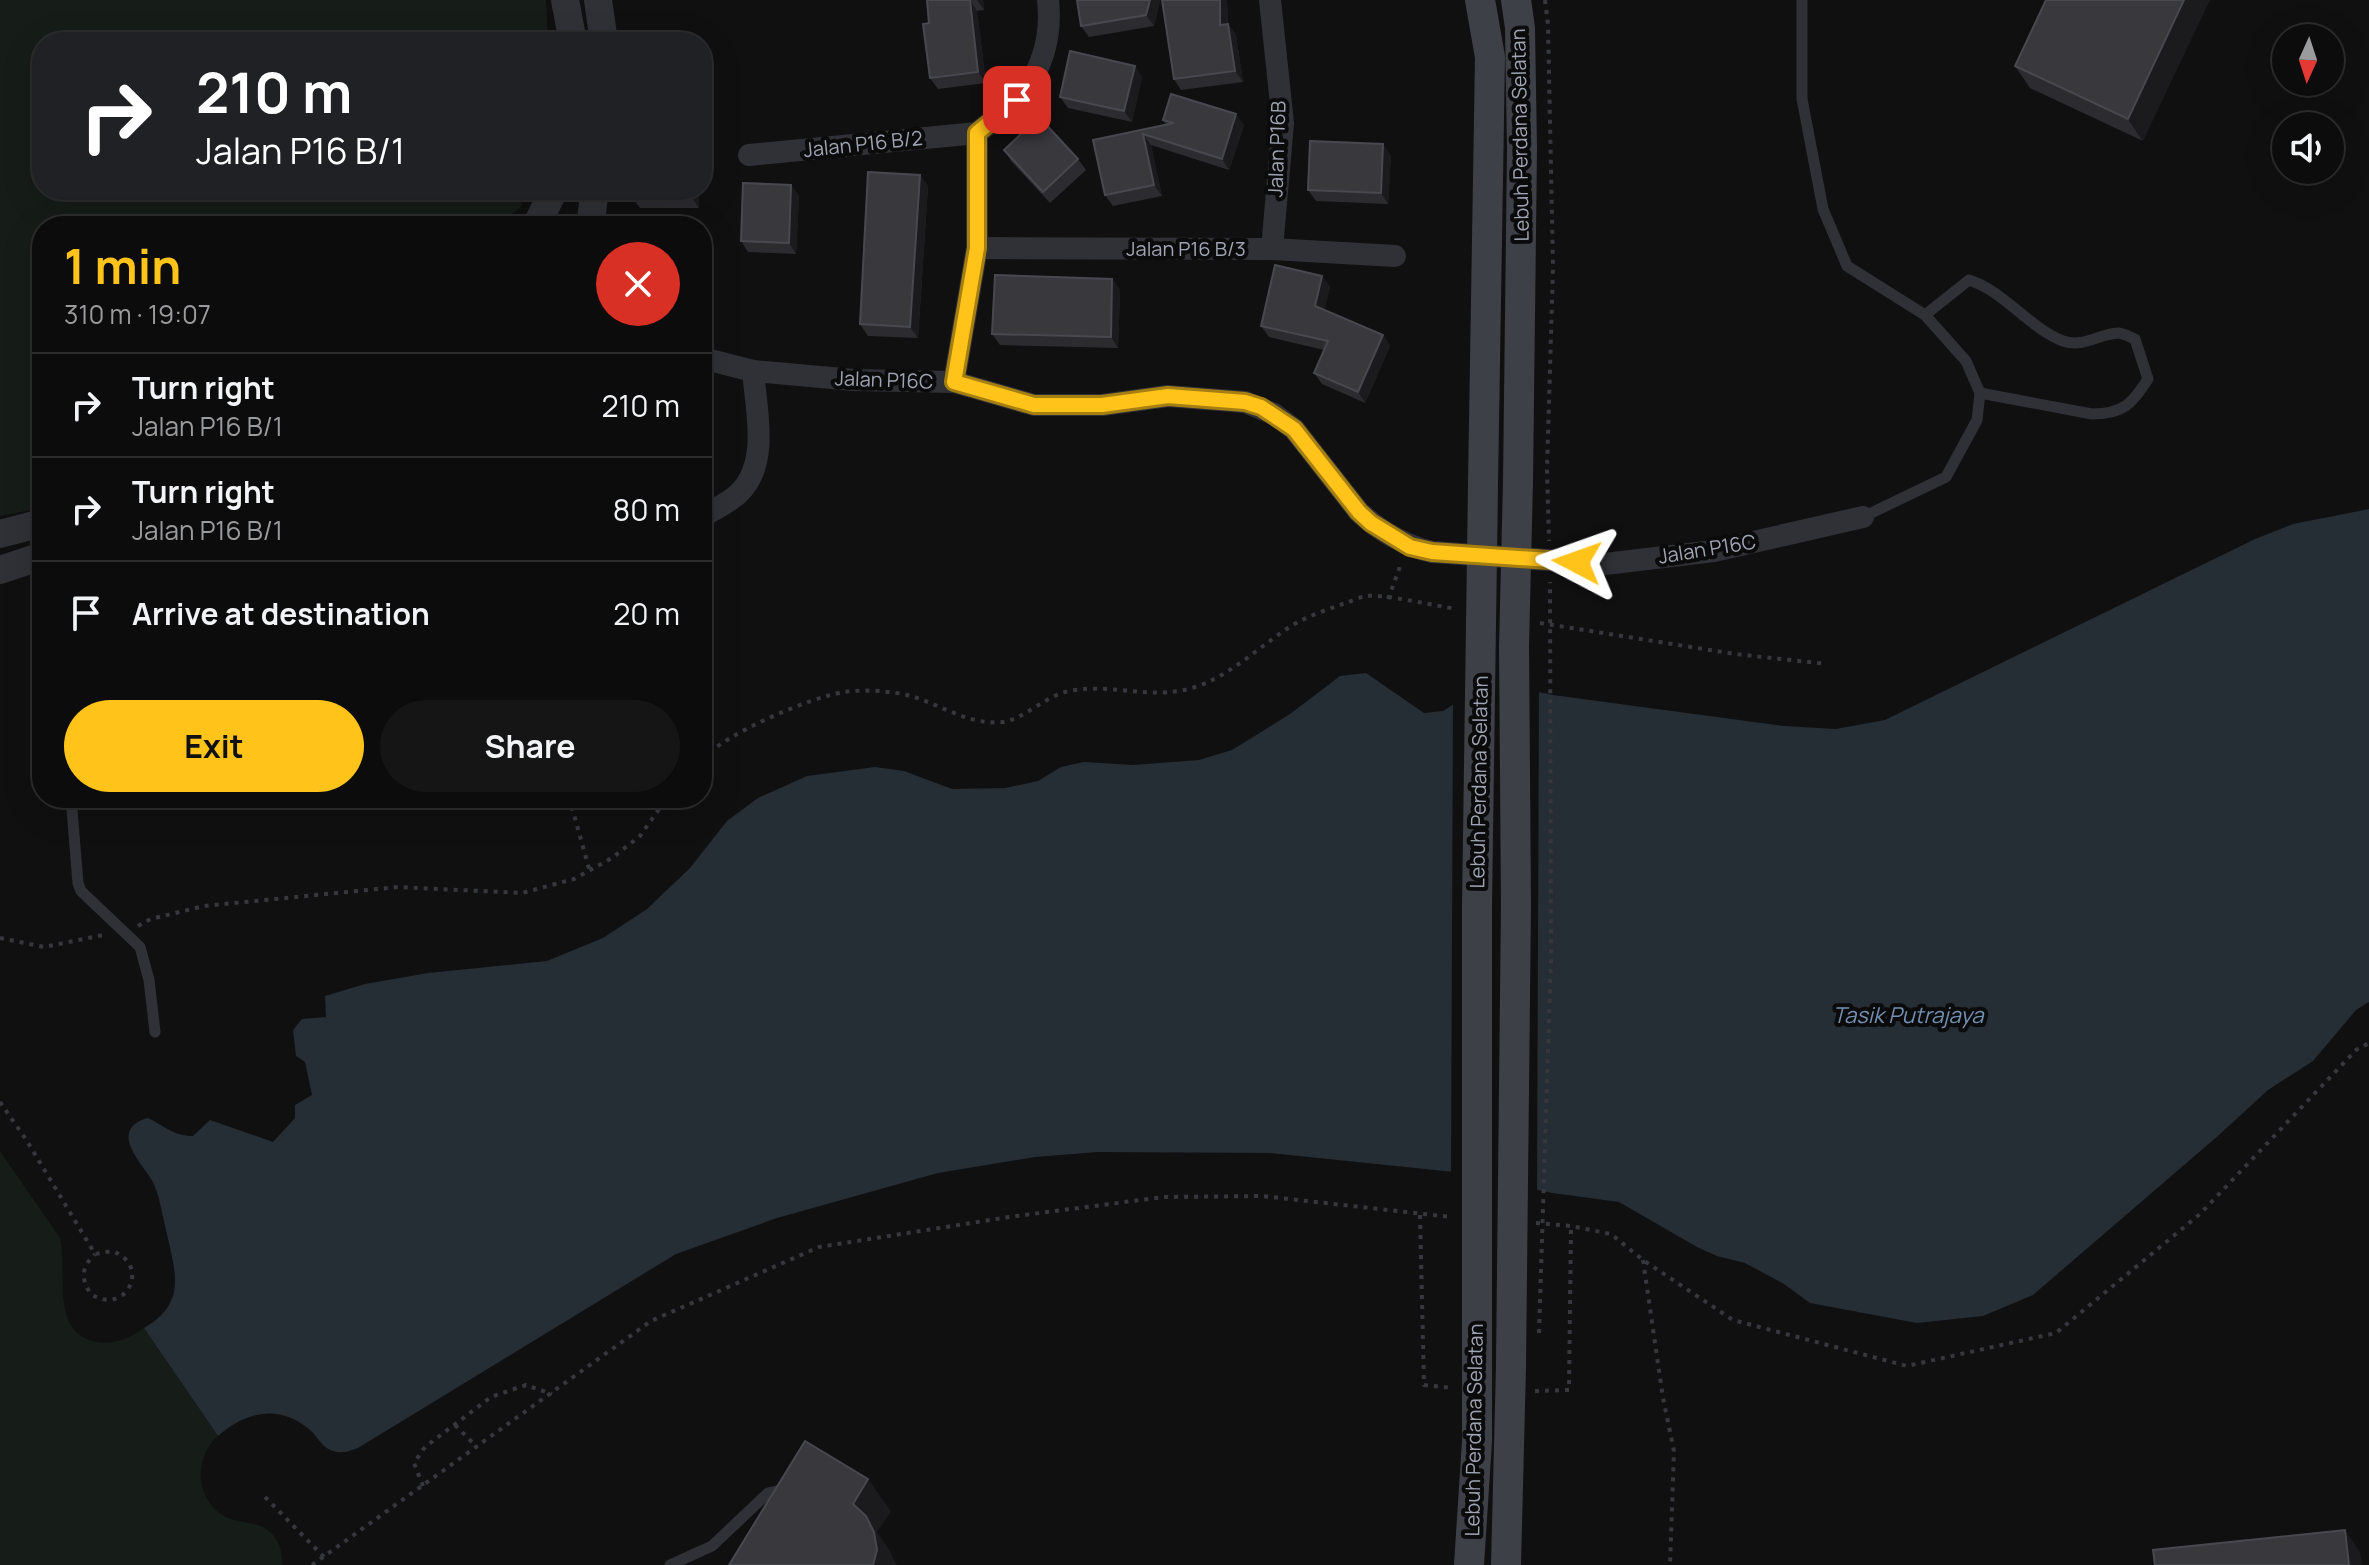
<!DOCTYPE html>
<html lang="en">
<head>
<meta charset="utf-8">
<style>
  :root { --surface:#0c0c0d; --page:#151516; --text:#f1f3f6; --muted:#9a9b9d; --line:#2c2c2e; --accent:#ffc31a }
  body { margin:0; font-family:Manrope,sans-serif; background:var(--page); color:var(--text); height:100vh; display:flex; flex-direction:column; font-size:30px; white-space:nowrap }
  * { box-sizing:border-box; margin:0 }
  p { font-size:26px; color:var(--muted) }
  .icon { flex:none; width:44px; height:44px; fill:none; stroke:currentColor; stroke-width:2; stroke-linecap:round; stroke-linejoin:round }
  .map { position:relative; flex:1; overflow:hidden }
  .side { position:absolute; left:32px; top:216px; width:680px; height:592px; display:flex; flex-direction:column; background:var(--surface); border-radius:32px; box-shadow:0 8px 32px #0002,0 0 0 2px var(--line) }
  .side>* { flex:none }
  .guide { position:absolute; left:32px; top:32px; width:680px; height:168px; border-radius:32px; box-shadow:0 8px 32px #0002,0 0 0 2px var(--line); background:#202124; color:#fff; overflow:hidden }
  .needle { width:52px; rotate:183deg }
  .controls { position:absolute; left:2272px; top:24px; display:grid; gap:16px }
  .controls a { display:grid; place-items:center; width:72px; height:72px; border-radius:50%; background:var(--surface); box-shadow:0 8px 32px #0002,0 0 0 2px var(--line); font-size:40px }
  .pin { position:absolute; display:grid; place-items:center; width:68px; height:68px; color:#fff; margin:-34px; border-radius:16px; box-shadow:0 4px 12px #0006 }
  .me { position:absolute; width:88px; margin:-44px; rotate:274deg; stroke-linejoin:round; filter:drop-shadow(0 0 6px #0008) }
  .turn { display:flex; align-items:center; gap:28px; height:168px; padding:0 32px; font-size:36px }
  .turn .icon { width:104px; height:104px; stroke-width:2.5 }
  .turn b { display:block; font-size:56px; line-height:68px }
  .round { display:grid; place-items:center; flex:none; width:84px; height:84px; border-radius:42px; background:var(--page) }
  .summary { display:flex; align-items:center; justify-content:space-between; height:136px; padding:0 32px }
  h1 { font-size:48px; font-weight:700; line-height:60px; color:var(--accent) }
  .primary-button { display:flex; gap:16px; margin-top:auto; padding:16px 32px }
  .primary-button a { flex:1; height:92px; border-radius:48px; background:var(--accent); color:#111; font-size:32px; font-weight:700; line-height:92px; text-align:center }
  .primary-button a+a { background:var(--page); color:var(--text) }
  ul { padding:0; list-style:none }
  li { display:flex; align-items:center; gap:24px; height:104px; padding:0 32px; border-top:2px solid var(--line) }
  li div { flex:1 }
  li b { display:block; font-size:30px }
  li em { font-style:normal }
  .map>svg:first-child { display:block }
  .green { fill:#161c17 }
  .water { fill:#252d35 }
  .pier { fill:#101011 }
  .lines { fill:none; stroke-linecap:round; stroke-linejoin:round }
  .path { stroke:#36383d; stroke-width:4; stroke-dasharray:4 6; stroke-linecap:butt }
  .service { stroke:#303136; stroke-width:11 }
  .minor { stroke:#303136; stroke-width:22 }
  .tertiary { stroke:#303136; stroke-width:28 }
  .secondary { stroke:#3e4047; stroke-width:30 }
  .secondary-bridge { stroke:#3e4047; stroke-width:30 }
  .wall { fill:#2c2b2f }
  .shaded-wall { fill:#1b1b1d }
  .building { fill:#38383d; stroke:#484950; stroke-width:2 }
  .route-casing { stroke:#a67f11; stroke-width:20 }
  .route { stroke:#ffc31a; stroke-width:14 }
  .labels { text-anchor:middle; stroke-width:8; stroke-linejoin:round; paint-order:stroke }
  .street-label { font-size:20px; fill:#9fa4b3; stroke:#0b0b0c }
  .water-label { font-size:22px; font-style:italic; fill:#7390b2; stroke:#0b0b0c }
</style>
</head>
<body>
<div class="map">
<svg width="2369" height="1565" viewBox="0 0 2369 1565">
  <rect width="100%" height="100%" fill="#101011"/>
  <g class="green">
    <polygon points="0,0 546,0 548,42 42,42 42,190 526,190 521,207 496,226 42,226 42,508 0,516"/>
    <path d="M 0,1151 L 60,1238 C 68,1271 49,1334 97,1342 C 114,1345 131,1338 144,1328 L 218,1436 C 192,1458 196,1502 226,1517 C 240,1524 257,1521 269,1531 C 279,1539 283,1553 282,1565 L 0,1565 Z"/>
  </g>
  <path class="water" d="M 2369,509 L 2369,1002 L 2356,1010 L 2313,1061 L 2268,1090 L 2219,1135 L 2033,1295 L 1983,1316 L 1917,1323 L 1810,1303 L 1784,1284 L 1745,1263 L 1717,1256 L 1697,1247 L 1619,1202 L 1552,1193 L 1454,1172 L 1270,1153 L 1098,1152 L 1035,1157 L 938,1173 L 777,1218 L 676,1254 L 358,1448 C 350,1451 341,1454 333,1451 C 322,1448 318,1437 310,1430 C 279,1403 246,1412 218,1436 L 144,1328 C 188,1303 175,1271 166,1230 C 162,1214 160,1197 153,1182 C 146,1169 125,1148 129,1133 C 131,1124 140,1120 148,1118 C 165,1126 173,1136 193,1136 L 210,1120 L 273,1142 L 295,1118 L 295,1105 L 312,1095 L 305,1062 L 296,1056 L 293,1030 L 302,1019 L 326,1017 L 325,996 L 365,984 L 428,973 L 547,961 L 603,938 L 647,909 L 690,868 L 727,821 L 758,798 L 807,776 L 875,767 L 904,771 L 952,789 L 1005,788 L 1038,781 L 1061,767 L 1084,762 L 1133,765 L 1199,760 L 1232,750 L 1290,714 L 1340,676 L 1366,673 L 1424,713 L 1443,711 L 1489,682 L 1553,695 L 1784,726 L 1836,729 L 1885,720 L 2255,539 L 2293,524 Z"/>
  <polygon class="pier" points="1488,678 1539,688 1537,1194 1451,1176 1453,700"/>
  <g class="lines">
    <g class="path">
      <polyline points="1545,0 1548,25 1553,267 1547,470 1549,541"/>
      <polyline points="1388,599 1401,564"/>
      <polyline points="1540,623 1735,654 1827,664"/>
      <path d="M 702,759 C 727,733 808,698 844,692 C 865,689 891,691 911,696 C 941,705 971,726 1003,722 C 1024,719 1045,696 1069,691 C 1115,682 1155,703 1201,685 C 1237,671 1265,641 1298,622 C 1312,615 1328,609 1343,604 C 1350,602 1359,597 1366,596 C 1386,594 1435,606 1457,609"/>
      <polyline points="567,798 573,811 590,872"/>
      <polyline points="138,926 151,919 204,906 398,887 522,893 574,879 612,858 640,836 667,798"/>
      <polyline points="0,938 44,947 103,935"/>
      <path d="M 0,1102 L 27,1141 L 95,1254 L 112,1251 C 152,1265 126,1317 91,1294 C 80,1279 82,1266 95,1254"/>
      <polyline points="1420,1215 1424,1385 1452,1388"/>
      <polyline points="1536,1223 1571,1226 1611,1234 1643,1260 1733,1320 1907,1366 2056,1333 2200,1214 2356,1050 2369,1043"/>
      <polyline points="1643,1260 1663,1398 1674,1451 1670,1565"/>
      <polyline points="1539,1333 1551,959 1550,582"/>
      <polyline points="1535,1391 1569,1390 1571,1226"/>
      <polyline points="455,1425 477,1447"/>
      <polyline points="423,1486 414,1463 425,1447 491,1397 526,1385 552,1394"/>
      <polyline points="265,1497 324,1557"/>
      <polyline points="312,1565 651,1321 819,1247 1009,1217 1164,1197 1262,1196 1451,1217"/>
    </g>
    <g class="service">
      <polyline points="1802,0 1802,99 1823,209 1847,266 1925,315 1966,361 1980,393 1977,420 1946,477 1863,517"/>
      <path d="M 1925,315 L 1969,280 C 2004,291 2029,328 2063,341 C 2084,348 2098,334 2118,333 C 2123,333 2130,337 2135,339 L 2148,379 C 2132,404 2123,414 2092,414 L 1980,393"/>
      <polyline points="71,798 78,883 81,891 140,947 149,980 155,1032"/>
      <polyline points="670,1565 712,1546 768,1493 785,1489 786,1491"/>
    </g>
    <g class="minor">
      <polyline points="1270,0 1283,123 1272,249"/>
      <polyline points="749,155 977,133"/>
      <polyline points="977,248 1272,249 1395,256"/>
      <path d="M 702,358 L 753,371 L 854,380 L 954,382 L 1034,405 L 1102,405 L 1168,396 L 1245,402 L 1274,414 L 1294,429 L 1359,512 C 1381,532 1403,545 1432,552 L 1605,564 L 1714,551 L 1863,517"/>
      <path d="M 954,382 L 977,248 L 977,133 C 990,122 1006,113 1017,100 C 1042,72 1052,37 1048,0"/>
      <path d="M 702,517 C 714,509 729,503 739,493 C 770,463 756,409 753,371"/>
    </g>
    <g class="tertiary">
      <polyline points="565,0 573,42"/>
      <polyline points="598,0 604,42"/>
      <polyline points="536,226 554,190"/>
      <polyline points="590,226 595,190"/>
      <polyline points="0,534 42,523"/>
      <polyline points="0,570 42,556"/>
    </g>
    <g class="secondary">
      <polyline points="1480,0 1490,57 1483,483"/>
      <polyline points="1516,0 1520,28 1522,149 1518,482"/>
      <polyline points="1469,1565 1477,1441 1477,1362"/>
      <polyline points="1506,1565 1511,1366"/>
    </g>
    <g class="secondary-bridge">
      <polyline points="1477,1362 1477,907 1483,483"/>
      <polyline points="1511,1366 1516,904 1514,647 1518,482"/>
    </g>
  </g>
  <g class="wall">
    <polygon points="927,0 983,0 984,10 977,11 986,83 938,89 930,78"/>
    <polygon points="1160,0 1154,26 1089,37 1081,26"/>
    <polygon points="1162,0 1227,0 1228,24 1236,35 1243,82 1181,90 1174,79"/>
    <polygon points="2046,0 2143,141 2030,88 2015,66"/>
    <polygon points="1142,77 1132,122 1068,108 1060,97"/>
    <polygon points="1163,120 1244,125 1229,170 1151,145 1162,196 1113,206 1105,195 1093,140 1166,125"/>
    <polygon points="1004,150 1078,159 1086,170 1050,203 1011,161"/>
    <polygon points="1391,155 1388,204 1316,201 1308,190"/>
    <polygon points="920,175 928,187 918,338 868,336 860,324"/>
    <polygon points="791,185 799,196 796,254 748,252 741,241"/>
    <polygon points="698,190 699,208 640,208 632,197"/>
    <polygon points="1322,276 1330,287 1324,310 1383,335 1390,346 1365,403 1322,384 1314,373 1324,350 1269,337 1261,326"/>
    <polygon points="1112,279 1120,290 1118,348 1000,345 992,334"/>
  </g>
  <g class="shaded-wall">
    <polygon points="970,0 977,11 986,83 978,72"/>
    <polygon points="977,0 983,0 984,10"/>
    <polygon points="1150,0 1160,0 1154,26 1146,15"/>
    <polygon points="1220,0 1227,0 1228,36 1220,25"/>
    <polygon points="2184,0 2210,0 2143,141 2128,119"/>
    <polygon points="1228,24 1236,35 1243,82 1235,71"/>
    <polygon points="1135,66 1142,77 1132,122 1124,111"/>
    <polygon points="1236,114 1244,125 1229,170 1222,159"/>
    <polygon points="1143,134 1151,145 1162,196 1154,185"/>
    <polygon points="1383,144 1391,155 1388,204 1381,193"/>
    <polygon points="920,175 928,187 918,338 910,327"/>
    <polygon points="791,185 799,196 796,254 789,243"/>
    <polygon points="691,190 698,190 699,208 691,197"/>
    <polygon points="706,234 714,245 702,282 702,247"/>
    <polygon points="1322,276 1330,287 1323,317 1315,306"/>
    <polygon points="1112,279 1120,290 1118,348 1111,337"/>
    <polygon points="1383,335 1390,346 1365,403 1358,392"/>
    <polygon points="868,1479 891,1511 877,1532 888,1548 897,1565 873,1565 853,1504"/>
    <polygon points="2345,1530 2360,1552 2362,1565 2349,1565"/>
  </g>
  <g class="building">
    <polygon points="927,0 970,0 978,72 930,78 923,24 929,23"/>
    <polygon points="1077,0 1150,0 1146,15 1081,26"/>
    <polygon points="1162,0 1220,0 1220,25 1228,24 1235,71 1174,79"/>
    <polygon points="2046,0 2184,0 2128,119 2015,66"/>
    <polygon points="1070,51 1135,66 1124,111 1060,97"/>
    <polygon points="1171,94 1236,114 1222,159 1143,134 1154,185 1105,195 1093,140 1174,123 1163,120"/>
    <polygon points="1039,117 1078,159 1043,192 1004,150"/>
    <polygon points="1310,141 1383,144 1381,193 1308,190"/>
    <polygon points="868,172 920,175 910,327 860,324"/>
    <polygon points="743,183 791,185 789,243 741,241"/>
    <rect x="632" y="190" width="59" height="7"/>
    <polygon points="661,220 680,226 660,226"/>
    <polygon points="702,233 706,234 702,247"/>
    <polygon points="1275,265 1322,276 1315,306 1383,335 1358,392 1314,373 1328,341 1261,326"/>
    <polygon points="995,275 1112,279 1111,337 992,334"/>
    <polygon points="805,1441 868,1479 853,1504 866,1516 874,1532 877,1550 873,1565 729,1565"/>
    <polygon points="2345,1530 2349,1565 2155,1565 2153,1550"/>
  </g>
  <g class="lines">
    <g class="route-casing">
      <polyline id="route" points="1017,100 977,133 977,248 954,382 1034,405 1102,405 1168,396 1245,402 1261,407 1294,429 1359,512 1371,523 1410,547 1432,552 1577,562"/>
    </g>
    <use href="#route" class="route"/>
  </g>
  <g class="labels">
    <g class="street-label">
      <text transform="translate(1520 135) rotate(-91)" y="7">Lebuh Perdana Selatan</text>
      <text transform="translate(863 144) rotate(-6)" y="7">Jalan P16 B/2</text>
      <text transform="translate(1277 149) rotate(-88)" y="7">Jalan P16B</text>
      <text x="1186" y="256">Jalan P16 B/3</text>
      <text transform="translate(884 380) rotate(2)" y="7">Jalan P16C</text>
      <text transform="translate(1707 549) rotate(-9)" y="7">Jalan P16C</text>
      <text transform="translate(1479 782) rotate(-89)" y="7">Lebuh Perdana Selatan</text>
      <text transform="translate(1474 1430) rotate(-89)" y="7">Lebuh Perdana Selatan</text>
    </g>
    <g class="water-label">
      <text x="1908" y="1023">Tasik Putrajaya</text>
    </g>
  </g>
</svg>
<div class="controls">
<a><svg class="needle" viewBox="-14 -14 28 28"><path d="M0-13l5 13h-10z" fill="#e53935"/><path d="M0 13l5-13h-10z" fill="#9a9b9d"/></svg></a>
<a><svg class="icon" aria-label="sound" viewBox="0 0 24 24"><path d="M4 9h4l5-4v14l-5-4H4zM17 9q2 3 0 6"/></svg></a>
</div>
<div class="pin" style="left:1017px;top:100px;background:#d93025"><svg class="icon" aria-label="arrive" viewBox="0 0 24 24"><path d="M6 21V4h12l-3 4 3 4H6"/></svg></div>
<svg class="me" style="left:1577px;top:562px" viewBox="-20 -20 40 40"><path d="M0-17L14 15 0 8-14 15z" fill="#ffc31a" stroke="#fff" stroke-width="4"/></svg>
<div class="guide">
<div class="turn"><svg class="icon" aria-label="right" viewBox="0 0 24 24"><path d="M7 20v-9h11M14 6l5 5-5 5"/></svg><div><b>210 m</b>Jalan P16 B/1</div></div>
</div>
<section class="side">
<div class="summary"><div><h1>1 min</h1><p>310 m · 19:07</p></div><a class="round" style="background:#d93025;color:#fff"><svg class="icon" aria-label="close" viewBox="0 0 24 24"><path d="M6 6l12 12M18 6L6 18"/></svg></a></div>
<ul>
<li><svg class="icon" aria-label="right" viewBox="0 0 24 24"><path d="M7 20v-9h11M14 6l5 5-5 5"/></svg><div><b>Turn right</b><p>Jalan P16 B/1</p></div><em>210 m</em></li>
<li><svg class="icon" aria-label="right" viewBox="0 0 24 24"><path d="M7 20v-9h11M14 6l5 5-5 5"/></svg><div><b>Turn right</b><p>Jalan P16 B/1</p></div><em>80 m</em></li>
<li><svg class="icon" aria-label="arrive" viewBox="0 0 24 24"><path d="M6 21V4h12l-3 4 3 4H6"/></svg><div><b>Arrive at destination</b></div><em>20 m</em></li>
</ul>
<div class="primary-button"><a>Exit</a><a>Share</a></div>
</section>
</div>
</body>
</html>
